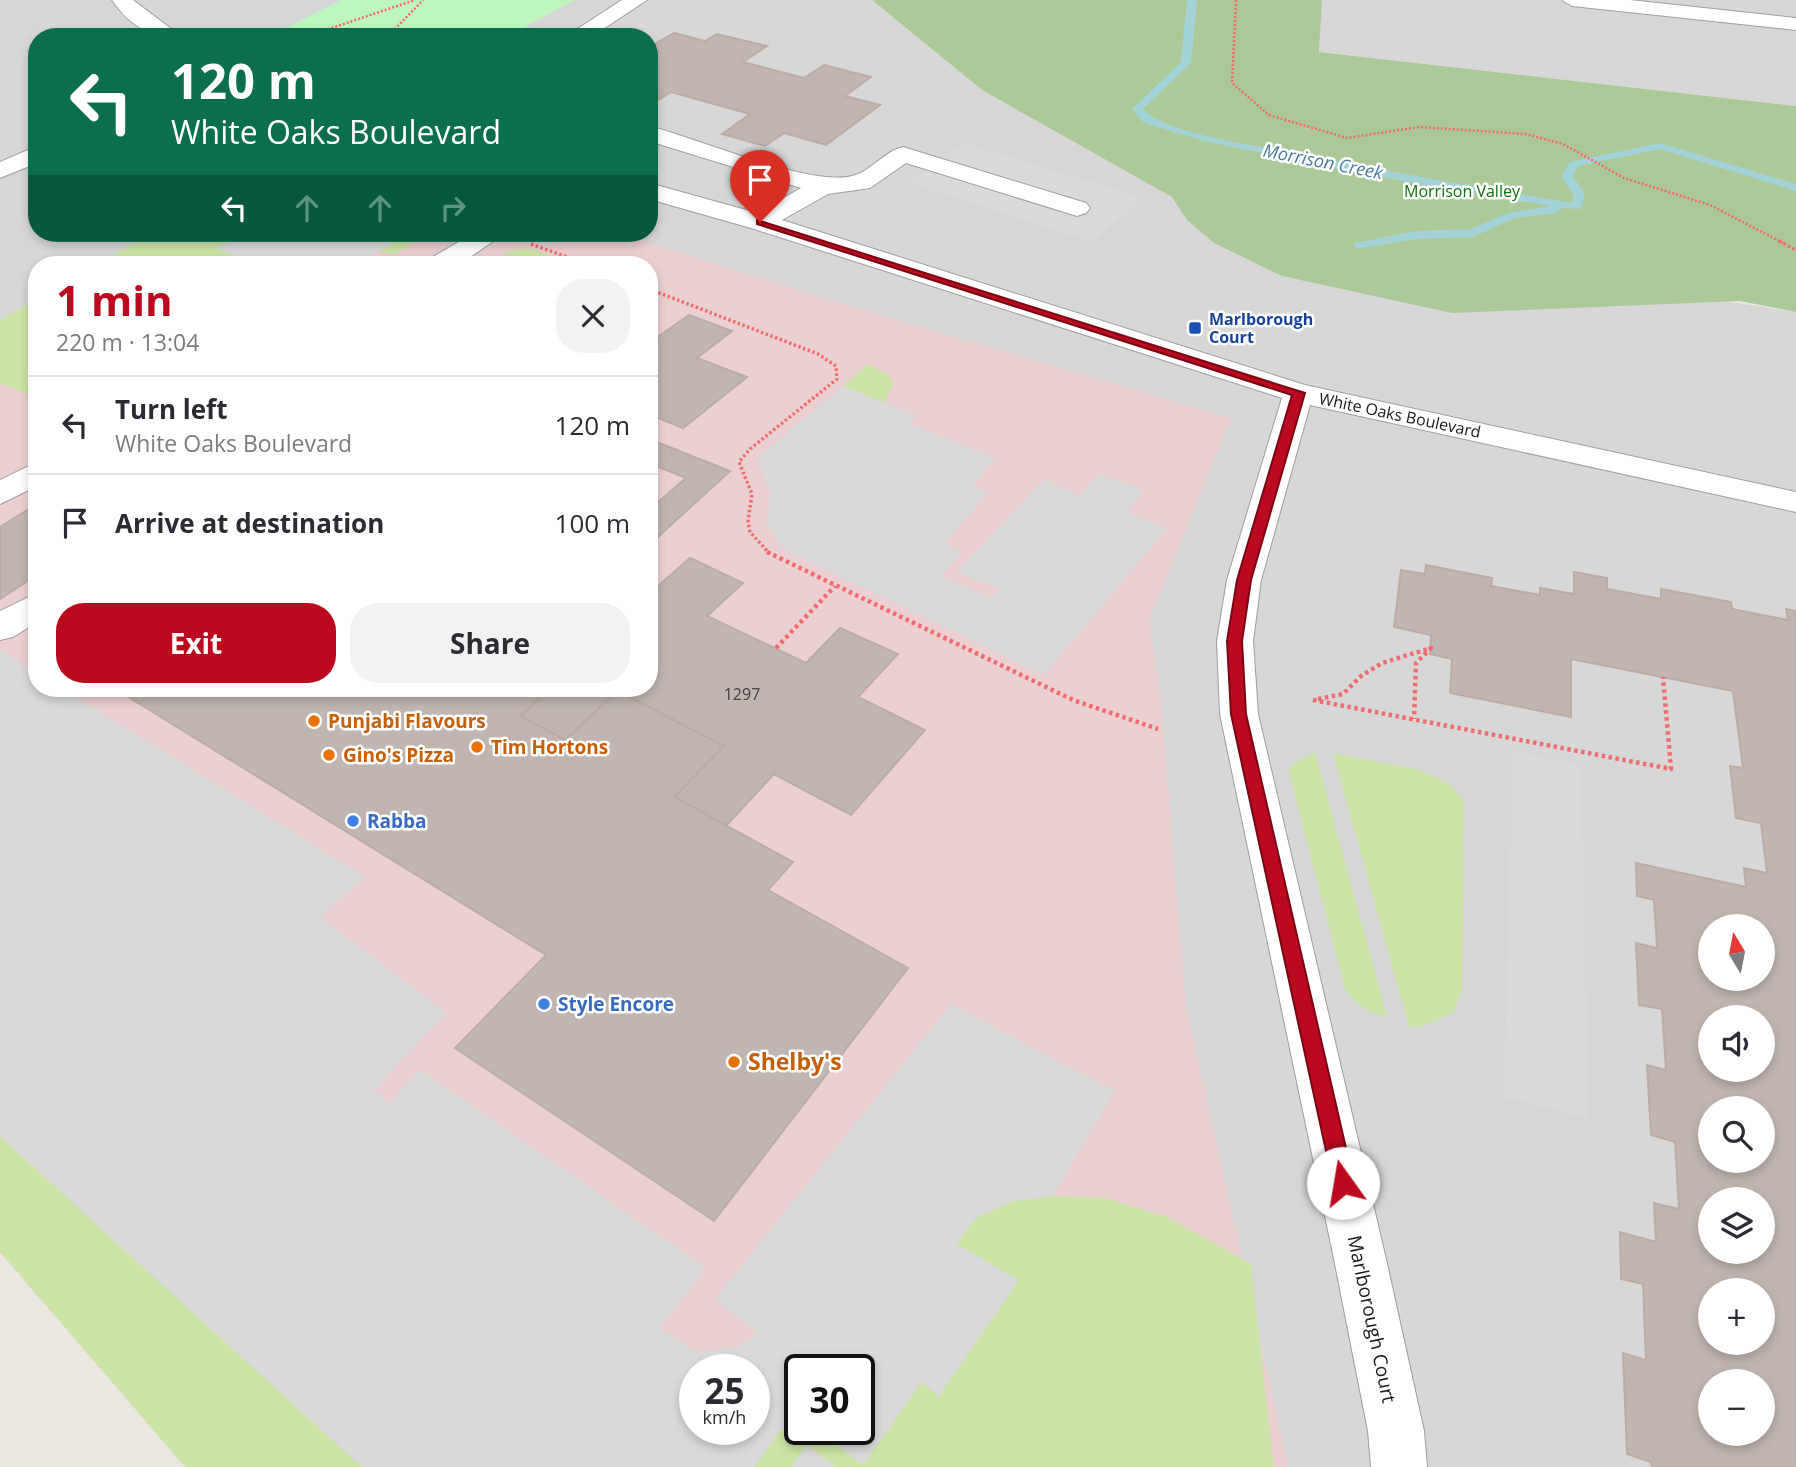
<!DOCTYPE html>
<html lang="en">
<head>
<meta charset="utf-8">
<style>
  :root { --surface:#fff; --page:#f2f2f3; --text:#2b2b33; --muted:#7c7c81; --line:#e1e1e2; --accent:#bb0a1e }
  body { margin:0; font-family:"Open Sans",sans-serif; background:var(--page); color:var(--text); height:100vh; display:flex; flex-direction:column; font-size:26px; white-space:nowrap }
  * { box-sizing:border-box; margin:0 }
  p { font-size:23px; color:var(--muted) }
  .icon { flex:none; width:38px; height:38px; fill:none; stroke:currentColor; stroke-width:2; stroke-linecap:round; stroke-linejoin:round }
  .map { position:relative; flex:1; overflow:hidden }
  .drawer { position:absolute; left:28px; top:256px; width:630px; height:441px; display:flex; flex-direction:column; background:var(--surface); border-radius:28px; box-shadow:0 4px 10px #0003 }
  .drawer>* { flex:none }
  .banner { position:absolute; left:28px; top:28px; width:630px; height:214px; border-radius:28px; box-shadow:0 4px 10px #0003; background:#0b6e4f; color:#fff; overflow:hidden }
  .needle { width:46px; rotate:350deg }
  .buttons { position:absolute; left:1698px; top:914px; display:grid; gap:14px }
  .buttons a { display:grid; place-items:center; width:77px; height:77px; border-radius:50%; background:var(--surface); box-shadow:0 4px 10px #0003; font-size:35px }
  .speed { position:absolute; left:679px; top:1354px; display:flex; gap:14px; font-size:35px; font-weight:700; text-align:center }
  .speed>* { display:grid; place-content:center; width:91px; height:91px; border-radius:50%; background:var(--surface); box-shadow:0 4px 10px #0003; line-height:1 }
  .speed small { font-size:18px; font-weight:400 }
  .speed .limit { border:4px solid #111; border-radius:10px; background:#fff; color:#111 }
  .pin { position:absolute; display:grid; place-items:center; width:60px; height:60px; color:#fff; margin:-72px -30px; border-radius:50% 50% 50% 0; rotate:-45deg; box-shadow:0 0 7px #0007 }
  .pin .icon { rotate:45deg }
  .me { position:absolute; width:77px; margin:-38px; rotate:347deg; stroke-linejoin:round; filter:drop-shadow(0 0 5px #0008) }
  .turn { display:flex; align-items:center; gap:24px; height:147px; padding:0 28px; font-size:32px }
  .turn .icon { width:91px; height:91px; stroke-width:2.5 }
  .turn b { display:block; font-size:49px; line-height:60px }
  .lanes { display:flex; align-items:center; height:66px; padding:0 28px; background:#0003; justify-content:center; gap:35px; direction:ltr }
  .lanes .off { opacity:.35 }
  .round { display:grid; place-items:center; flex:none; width:74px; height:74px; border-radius:28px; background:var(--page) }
  .overview { display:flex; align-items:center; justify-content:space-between; height:119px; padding:0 28px }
  h1 { font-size:42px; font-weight:700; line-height:52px; color:var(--accent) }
  .button { display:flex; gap:14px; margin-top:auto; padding:14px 28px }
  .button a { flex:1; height:80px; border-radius:28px; background:var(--accent); color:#fff; font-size:28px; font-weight:700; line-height:80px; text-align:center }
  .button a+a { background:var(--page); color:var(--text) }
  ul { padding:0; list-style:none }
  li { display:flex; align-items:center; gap:21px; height:98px; padding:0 28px; border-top:2px solid var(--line) }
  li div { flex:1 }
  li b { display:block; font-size:26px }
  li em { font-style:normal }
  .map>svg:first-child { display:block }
  .residential { fill:#d8d7d7; fill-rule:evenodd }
  .commercial { fill:#eccfd1; fill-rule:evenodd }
  .grass { fill:#cce4a7 }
  .forest { fill:#abc997 }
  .park { fill:#bff6bd }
  .parking { fill:#dadada; fill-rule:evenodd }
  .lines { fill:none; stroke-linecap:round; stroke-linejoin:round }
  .stream { fill:#a2d2d8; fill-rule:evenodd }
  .building { fill:#c0b5b0; stroke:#bcaca3; stroke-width:2; fill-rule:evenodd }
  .minor-casing { stroke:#9e9e9e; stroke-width:2 }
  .path-far2 { stroke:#f26b6c; stroke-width:2.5; stroke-dasharray:2 2; stroke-linecap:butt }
  .path-far1 { stroke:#f26b6c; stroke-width:3.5; stroke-dasharray:2.5 2.5; stroke-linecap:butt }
  .path { stroke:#f26b6c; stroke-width:4.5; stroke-dasharray:3.5 3.5; stroke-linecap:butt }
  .minor { fill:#fff; fill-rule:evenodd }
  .route { fill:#bb0a1e; stroke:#7a0614; stroke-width:2 }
  .transit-dot { fill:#1a4fb4; stroke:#fff; stroke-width:2.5 }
  .food-dot { fill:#e8710a; stroke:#fff; stroke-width:2.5 }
  .shop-dot { fill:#3f7fe0; stroke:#fff; stroke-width:2.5 }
  .labels { text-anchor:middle; stroke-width:5; stroke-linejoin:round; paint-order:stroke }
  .far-park-label { font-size:16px; fill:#137110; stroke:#fff }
  .far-transit-label { font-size:16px; font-weight:bold; fill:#164399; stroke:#fff; text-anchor:start }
  .far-street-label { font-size:16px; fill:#1a1a1a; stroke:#fff }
  .number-label { font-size:16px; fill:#444140 }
  .far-water-label { font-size:18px; font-style:italic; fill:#4a7c9d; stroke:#fff }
  .food-label { font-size:19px; font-weight:bold; fill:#c56008; stroke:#fff; text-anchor:start }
  .shop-label { font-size:19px; font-weight:bold; fill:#366cbe; stroke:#fff; text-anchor:start }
  .street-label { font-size:19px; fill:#1a1a1a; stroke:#fff }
  .near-food-label { font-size:23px; font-weight:bold; fill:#c56008; stroke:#fff; text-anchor:start }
</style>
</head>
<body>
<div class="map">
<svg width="1796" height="1467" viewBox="0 0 1796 1467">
  <rect width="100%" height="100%" fill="#ece6e0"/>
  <g class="residential">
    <path d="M 0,0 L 872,0 L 982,90 L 1173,197 L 1187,220 L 1796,312 L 1796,1467 L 1288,1467 L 1186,1006 L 1149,620 L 1231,418 L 823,298 L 619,233 L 649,233 L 649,37 L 37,37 L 37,233 L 153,233 L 98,264 L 37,264 L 37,299 L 0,320 ZM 1710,926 L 1762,926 L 1762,978 L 1710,978 ZM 1710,1017 L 1762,1017 L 1762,1069 L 1710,1069 ZM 1710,1108 L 1762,1108 L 1762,1160 L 1710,1160 ZM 1710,1199 L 1762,1199 L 1762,1251 L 1710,1251 ZM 1710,1290 L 1762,1290 L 1762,1342 L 1710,1342 ZM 1710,1381 L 1762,1381 L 1762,1433 L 1710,1433 Z"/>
    <polygon points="1322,0 1796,0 1796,106 1319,52"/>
  </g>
  <path class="commercial" d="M 153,233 L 619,233 L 823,298 L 1231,418 L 1149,620 L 1161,702 L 1186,1006 L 1288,1467 L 185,1467 L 0,1252 L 0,320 L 37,299 L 37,688 L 649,688 L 649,264 L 98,264 ZM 695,1370 L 754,1370 L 754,1430 L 695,1430 ZM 800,1370 L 859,1370 L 859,1430 L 800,1430 Z"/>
  <g class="grass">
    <polygon points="153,233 244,233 217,249 259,264 98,264"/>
    <polygon points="396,233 429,233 393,255 379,251 403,236"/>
    <polygon points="523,249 535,250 572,264 486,264 513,250"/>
    <polygon points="37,299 37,398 0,383 0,320"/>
    <polygon points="868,364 890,376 893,385 884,403 843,386"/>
    <path d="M 1315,752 L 1387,1016 C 1366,1015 1357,1004 1345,989 L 1289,772 L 1293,764 Z"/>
    <polygon points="1333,753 1420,770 1449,783 1464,801 1462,991 1453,1013 1420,1027 1409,1027"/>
    <polygon points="0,1136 362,1467 185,1467 0,1252"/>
    <polygon points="1053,1196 1104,1198 1168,1217 1251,1264 1274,1467 835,1467 807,1445 792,1467 754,1467 779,1432 795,1420 800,1421 800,1430 817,1430 863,1465 921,1382 939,1396 955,1244 976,1218 1013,1201"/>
  </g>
  <polygon class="forest" points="872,0 1322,0 1319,52 1796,106 1796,312 1740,301 1452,313 1282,276 1214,243 1187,220 1172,197 982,90"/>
  <polygon class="park" points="341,0 575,0 506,37 282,37 274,34"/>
  <g class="parking">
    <polygon points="963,143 1142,197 1093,242 909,183"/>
    <polygon points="244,233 396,233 404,235 357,264 259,264 216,249"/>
    <polygon points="843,386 917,416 910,424 995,458 973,486 988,493 944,544 962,552 941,577 992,598 1000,589 957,572 1044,480 1080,495 1099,474 1144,490 1127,512 1167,528 1044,675 785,550 767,525 770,493 757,458"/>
    <path d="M 0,650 L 37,673 L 37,688 L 61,688 L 365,877 L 320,917 L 446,1013 L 374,1090 L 389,1103 L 419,1069 L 706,1268 L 660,1328 L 696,1352 L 737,1347 L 758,1333 L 715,1299 L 951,1004 L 1114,1091 L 1053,1196 L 1013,1201 L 976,1218 L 956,1244 L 1019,1280 L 939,1396 L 921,1382 L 863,1465 L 817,1430 L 859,1430 L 859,1370 L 800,1370 L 800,1421 L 795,1420 L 779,1432 L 754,1467 L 362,1467 L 0,1136 ZM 695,1370 L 754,1370 L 754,1430 L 695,1430 Z"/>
    <polygon points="1513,751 1581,765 1588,1118 1504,1097"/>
    <polygon points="807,1445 835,1467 792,1467"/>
  </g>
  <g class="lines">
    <path class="stream" d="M 1187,0 L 1197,0 L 1191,63 L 1143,109 C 1166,134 1254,145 1289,152 C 1383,171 1477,187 1572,203 L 1573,194 L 1561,176 L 1570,162 L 1660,143 L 1796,184 L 1796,191 L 1660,149 L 1578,166 L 1573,176 L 1585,194 L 1581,209 L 1562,208 L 1557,213 L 1515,218 L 1473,237 L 1416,239 L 1355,249 L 1355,243 L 1416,231 L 1471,229 L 1508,213 L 1551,206 L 1428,186 L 1204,141 L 1144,123 L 1132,109 L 1181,62 Z"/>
  </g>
  <g class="building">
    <polygon points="674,33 705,41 717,34 767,46 743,62 804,78 824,65 871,77 845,96 880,105 826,145 784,133 765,146 722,134 750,114 671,92 649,106 649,47"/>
    <polygon points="689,315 732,331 697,358 747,377 683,428 649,414 649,333 659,336"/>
    <polygon points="649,439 730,471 649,545 649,510 686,478 649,463"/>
    <polygon points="37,504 37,575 0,599 0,527"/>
    <polygon points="690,558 743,583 707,616 806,663 840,628 898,654 858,697 925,730 851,815 774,774 726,826 674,797 724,746 618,691 565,740 520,716 552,688 649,688 649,594"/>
    <path d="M 1426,565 L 1492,578 L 1491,586 L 1540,595 L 1540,588 L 1574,594 L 1574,572 L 1607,578 L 1607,589 L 1661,599 L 1661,589 L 1731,602 L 1732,609 L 1788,620 L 1786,609 L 1796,611 L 1796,1467 L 1652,1467 L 1651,1462 L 1627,1454 L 1623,1353 L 1646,1360 L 1643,1284 L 1621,1279 L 1620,1232 L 1656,1242 L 1654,1203 L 1679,1209 L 1675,1142 L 1651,1135 L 1647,1065 L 1666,1070 L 1662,1009 L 1639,1005 L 1636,943 L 1657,948 L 1654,900 L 1637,896 L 1636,863 L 1746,887 L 1744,868 L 1767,873 L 1761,823 L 1736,818 L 1730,766 L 1743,768 L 1733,691 L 1571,659 L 1571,717 L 1450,693 L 1452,659 L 1430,654 L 1431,635 L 1394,627 L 1401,570 L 1425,574 ZM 1710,926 L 1762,926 L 1762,978 L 1710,978 ZM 1710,1017 L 1762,1017 L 1762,1069 L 1710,1069 ZM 1710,1108 L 1762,1108 L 1762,1160 L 1710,1160 ZM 1710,1199 L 1762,1199 L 1762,1251 L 1710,1251 ZM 1710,1290 L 1762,1290 L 1762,1342 L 1710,1342 ZM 1710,1381 L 1762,1381 L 1762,1433 L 1710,1433 Z"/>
    <polygon points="114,688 552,688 520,716 565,740 618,691 724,746 674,797 793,862 768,890 908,968 714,1221 455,1048 546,955"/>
  </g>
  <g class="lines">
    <g class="minor-casing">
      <g id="minor">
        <path d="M 112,0 L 133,0 L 182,37 C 149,37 131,27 112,0 Z"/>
        <polygon points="622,0 647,0 591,37 565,37"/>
        <polygon points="1562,0 1630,0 1796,18 1796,30 1572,6"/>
        <path d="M 649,126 C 697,138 810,187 852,176 C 871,172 884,151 903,147 L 1086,203 L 1090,208 L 1086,213 L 1077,216 L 906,163 L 870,188 L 828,194 L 782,220 L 1305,385 L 1796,492 L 1796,512 L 1310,405 L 1261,580 L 1253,641 L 1258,714 L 1386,1259 L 1424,1431 L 1427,1467 L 1371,1467 L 1368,1431 L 1334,1259 L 1220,714 L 1217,641 L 1227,580 L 1282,398 L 751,228 L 649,199 L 649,183 L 757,213 L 801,188 L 649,141 Z"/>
        <polygon points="37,146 37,163 0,178 0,162"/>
        <polygon points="474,233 505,233 460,264 427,264 431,258"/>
        <polygon points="37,462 37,486 0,504 0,480"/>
        <polygon points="37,593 37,622 13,637 0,640 0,611"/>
      </g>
    </g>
    <g class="path-far2">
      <polyline points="1236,0 1232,83 1269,115 1347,138 1419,127 1526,134 1563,144 1624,178 1710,205 1783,243"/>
      <polyline points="305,37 415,0"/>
      <polyline points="393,37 394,30 423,0"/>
    </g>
    <g class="path-far1">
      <polyline points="1779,241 1796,250"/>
      <polyline points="531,244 586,264"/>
      <polyline points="649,289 818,354 836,366 837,379 750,449 739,462 752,494 748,521 750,532 770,554"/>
      <polyline points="649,298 657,293"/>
    </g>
    <g class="path">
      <polyline points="767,552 1073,700 1158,729"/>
      <polyline points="776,648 835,586"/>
      <polyline points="1318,699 1343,694 1361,676 1382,663 1431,648 1416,663 1414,719"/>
      <polyline points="1313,700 1671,769 1663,677"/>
    </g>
    <use href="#minor" class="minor"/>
  </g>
  <polygon class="route" points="757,220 1305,393 1251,580 1242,641 1246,714 1354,1183 1351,1190 1343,1193 1336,1190 1333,1183 1231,714 1227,641 1237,580 1292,395 757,224"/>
  <rect class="transit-dot" x="1188" y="321" width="14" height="14" rx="3.5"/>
  <g class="food-dot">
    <circle cx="314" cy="721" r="7"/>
    <circle cx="477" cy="747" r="7"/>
    <circle cx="329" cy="755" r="7"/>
    <circle cx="734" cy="1062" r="7"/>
  </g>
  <g class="shop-dot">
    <circle cx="353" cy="821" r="7"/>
    <circle cx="544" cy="1004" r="7"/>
  </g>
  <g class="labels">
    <g class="far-park-label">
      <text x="1462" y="197">Morrison Valley</text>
    </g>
    <g class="far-transit-label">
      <text x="1209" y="325">Marlborough<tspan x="1209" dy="18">Court</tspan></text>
    </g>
    <g class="far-street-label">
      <text transform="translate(1400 415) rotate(12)" y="6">White Oaks Boulevard</text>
    </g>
    <g class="number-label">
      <text x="742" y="700">1297</text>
    </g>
    <g class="far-water-label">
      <text transform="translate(1323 162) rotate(11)" y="6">Morrison Creek</text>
    </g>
    <g class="food-label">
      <text x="328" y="728">Punjabi Flavours</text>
      <text x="491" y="754">Tim Hortons</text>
      <text x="343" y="762">Gino's Pizza</text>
    </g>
    <g class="shop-label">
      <text x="367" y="828">Rabba</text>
      <text x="558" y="1011">Style Encore</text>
    </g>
    <g class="street-label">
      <text transform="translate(1372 1319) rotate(78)" y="7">Marlborough Court</text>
    </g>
    <g class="near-food-label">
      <text x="748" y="1070">Shelby's</text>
    </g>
  </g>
</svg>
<div class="buttons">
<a><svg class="needle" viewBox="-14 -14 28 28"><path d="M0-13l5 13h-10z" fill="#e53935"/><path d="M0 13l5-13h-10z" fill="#7c7c81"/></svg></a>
<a><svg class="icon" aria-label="sound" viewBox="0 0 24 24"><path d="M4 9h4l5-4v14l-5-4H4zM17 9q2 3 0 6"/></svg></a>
<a><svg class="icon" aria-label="search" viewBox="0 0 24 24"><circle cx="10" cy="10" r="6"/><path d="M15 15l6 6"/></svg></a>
<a><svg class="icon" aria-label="layers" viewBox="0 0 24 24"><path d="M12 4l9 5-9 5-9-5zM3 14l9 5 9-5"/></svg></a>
<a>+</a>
<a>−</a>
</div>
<div class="speed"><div>25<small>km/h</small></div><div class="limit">30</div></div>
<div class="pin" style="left:760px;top:222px;background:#d93025"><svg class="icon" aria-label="arrive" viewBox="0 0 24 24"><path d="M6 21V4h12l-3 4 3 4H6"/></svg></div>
<svg class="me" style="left:1343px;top:1183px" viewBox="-20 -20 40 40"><circle r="19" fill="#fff"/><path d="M0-13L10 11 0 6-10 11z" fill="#bb0a1e"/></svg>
<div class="banner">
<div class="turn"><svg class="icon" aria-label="left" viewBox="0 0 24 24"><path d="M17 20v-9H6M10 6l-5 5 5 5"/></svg><div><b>120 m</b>White Oaks Boulevard</div></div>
<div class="lanes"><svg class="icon" aria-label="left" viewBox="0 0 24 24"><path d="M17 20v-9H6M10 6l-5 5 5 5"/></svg><svg class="icon off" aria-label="ahead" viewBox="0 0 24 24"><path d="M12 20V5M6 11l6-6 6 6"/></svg><svg class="icon off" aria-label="ahead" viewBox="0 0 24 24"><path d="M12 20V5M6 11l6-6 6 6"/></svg><svg class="icon off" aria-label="right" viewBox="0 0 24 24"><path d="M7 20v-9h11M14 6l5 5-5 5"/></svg></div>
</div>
<section class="drawer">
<div class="overview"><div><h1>1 min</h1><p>220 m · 13:04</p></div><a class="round"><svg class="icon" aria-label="close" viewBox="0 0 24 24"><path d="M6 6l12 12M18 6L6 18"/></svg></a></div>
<ul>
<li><svg class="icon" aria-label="left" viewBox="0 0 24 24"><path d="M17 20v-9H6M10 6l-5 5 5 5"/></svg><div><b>Turn left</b><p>White Oaks Boulevard</p></div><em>120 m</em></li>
<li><svg class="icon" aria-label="arrive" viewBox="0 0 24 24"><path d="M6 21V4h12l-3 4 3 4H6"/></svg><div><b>Arrive at destination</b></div><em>100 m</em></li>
</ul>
<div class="button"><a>Exit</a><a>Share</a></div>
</section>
</div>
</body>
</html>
